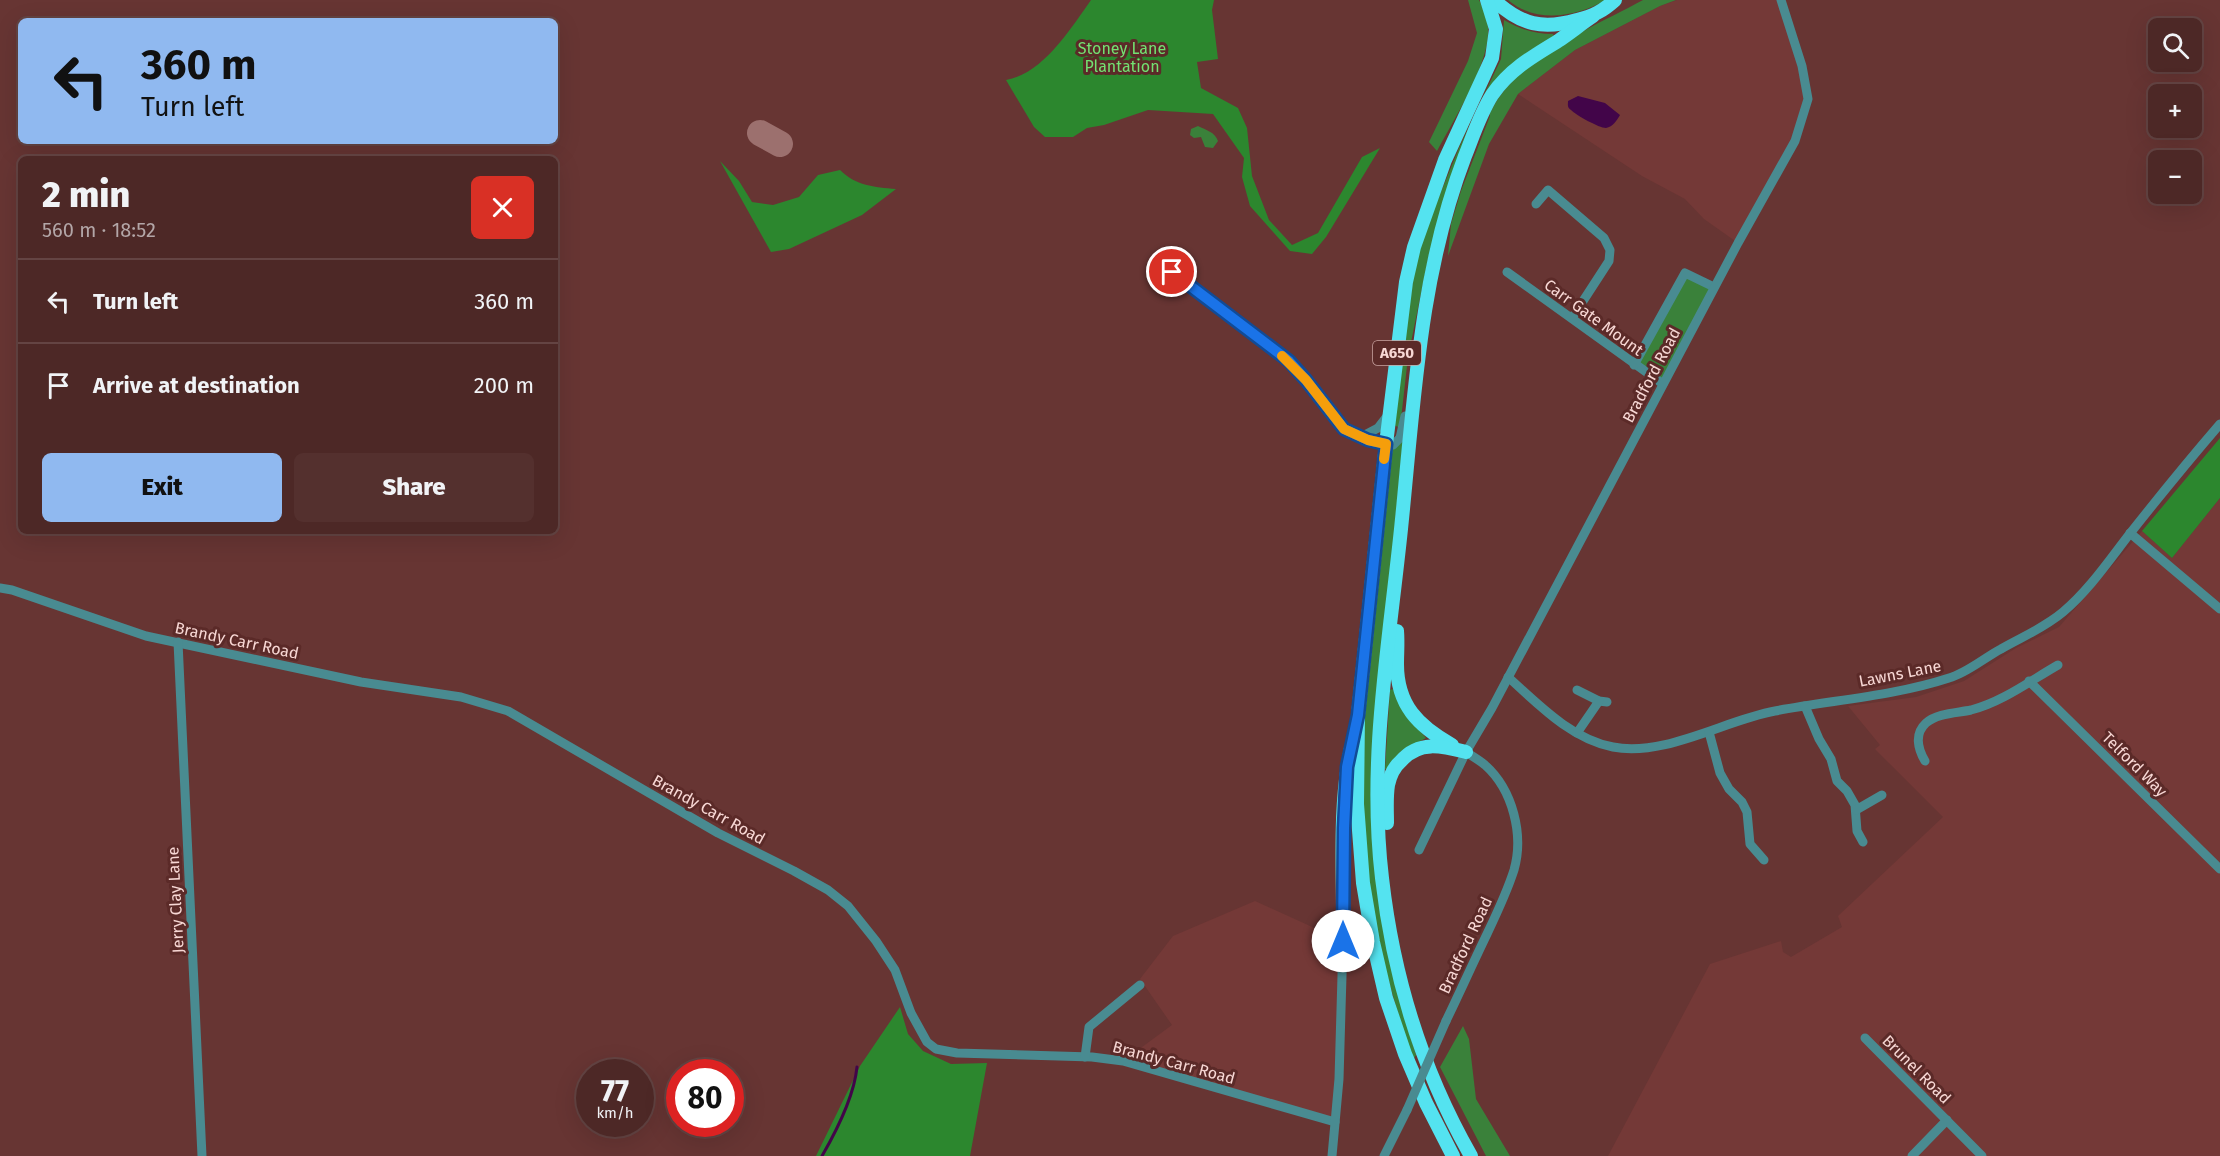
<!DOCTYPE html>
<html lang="en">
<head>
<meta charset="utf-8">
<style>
  :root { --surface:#4d2826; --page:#54302e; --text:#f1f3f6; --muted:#b3a6a7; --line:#644443; --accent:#90b9f0 }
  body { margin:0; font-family:"Fira Sans",sans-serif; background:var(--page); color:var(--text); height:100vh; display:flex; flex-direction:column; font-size:22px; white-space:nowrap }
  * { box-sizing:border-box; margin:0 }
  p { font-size:20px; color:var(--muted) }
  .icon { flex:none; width:33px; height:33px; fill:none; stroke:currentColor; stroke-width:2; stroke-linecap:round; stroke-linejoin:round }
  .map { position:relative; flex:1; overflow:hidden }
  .panel { position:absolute; left:18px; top:156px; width:540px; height:378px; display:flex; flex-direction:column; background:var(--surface); border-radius:9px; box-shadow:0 6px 24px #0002,0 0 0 2px var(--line) }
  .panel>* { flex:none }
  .banner { position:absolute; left:18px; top:18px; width:540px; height:126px; border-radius:9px; box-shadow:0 6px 24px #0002,0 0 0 2px var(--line); background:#90b9f0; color:#111; overflow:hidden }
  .controls { position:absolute; left:2148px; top:18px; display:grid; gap:12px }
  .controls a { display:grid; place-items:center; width:54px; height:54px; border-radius:9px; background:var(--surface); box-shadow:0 6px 24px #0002,0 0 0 2px var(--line); font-size:30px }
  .speed { position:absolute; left:576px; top:1059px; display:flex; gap:12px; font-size:30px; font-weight:700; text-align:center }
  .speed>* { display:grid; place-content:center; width:78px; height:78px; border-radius:50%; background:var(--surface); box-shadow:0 6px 24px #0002,0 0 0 2px var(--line); line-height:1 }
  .speed small { font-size:15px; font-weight:400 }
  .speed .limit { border:9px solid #d22; background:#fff; color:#111 }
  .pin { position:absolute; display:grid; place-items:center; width:51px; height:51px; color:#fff; margin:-26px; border:3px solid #fff; border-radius:50%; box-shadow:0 2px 6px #0007 }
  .me { position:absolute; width:66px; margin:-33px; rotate:0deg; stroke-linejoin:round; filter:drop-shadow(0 0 4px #0008) }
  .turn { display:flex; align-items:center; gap:21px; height:126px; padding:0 24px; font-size:27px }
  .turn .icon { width:78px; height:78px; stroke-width:2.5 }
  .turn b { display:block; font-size:42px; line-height:51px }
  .round { display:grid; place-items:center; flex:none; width:63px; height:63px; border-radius:9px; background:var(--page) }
  .head { display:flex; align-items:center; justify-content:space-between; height:102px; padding:0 24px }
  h1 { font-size:36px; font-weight:800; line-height:45px }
  .primary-button { display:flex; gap:12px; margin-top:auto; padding:12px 24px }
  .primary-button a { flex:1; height:69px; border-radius:9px; background:var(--accent); color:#111; font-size:24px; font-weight:800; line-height:69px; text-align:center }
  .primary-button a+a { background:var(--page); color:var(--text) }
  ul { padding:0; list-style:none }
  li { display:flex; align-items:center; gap:18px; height:84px; padding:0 24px; border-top:2px solid var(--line) }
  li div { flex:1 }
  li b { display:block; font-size:22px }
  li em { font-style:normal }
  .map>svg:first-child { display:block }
  .built { fill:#743937 }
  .green { fill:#3a813a }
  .forest { fill:#2c872e }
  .water { fill:#420549 }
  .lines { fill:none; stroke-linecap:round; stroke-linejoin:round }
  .stream { stroke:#420549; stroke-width:3 }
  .taxiway { stroke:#9c706e; stroke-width:26 }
  .minor { stroke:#498b91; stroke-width:9 }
  .highway { stroke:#54e3f0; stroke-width:14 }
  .minor-bridge { stroke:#498b91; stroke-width:9 }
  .route-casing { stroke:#114b97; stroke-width:15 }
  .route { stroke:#1a73e8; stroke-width:10 }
  .slow { stroke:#f59e0b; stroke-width:10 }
  .labels { text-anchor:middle; stroke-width:6; stroke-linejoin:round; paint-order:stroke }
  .shield { fill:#5b2a28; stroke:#c9a4a1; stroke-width:1.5 }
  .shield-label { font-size:15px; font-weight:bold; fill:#f8d8d5 }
  .park-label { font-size:16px; fill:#73e272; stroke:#5b2a28 }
  .street-label { font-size:16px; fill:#f8d8d5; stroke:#5b2a28 }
</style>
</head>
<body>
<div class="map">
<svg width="2220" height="1156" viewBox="0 0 2220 1156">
  <rect width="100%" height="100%" fill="#673533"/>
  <g class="built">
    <polygon points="1677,0 1781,0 1808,99 1795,141 1738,243 1704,219 1685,199 1642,176 1518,94 1575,50 1660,6"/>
    <polygon points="2220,498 2220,1156 1608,1156 1710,964 1781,941 1783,952 1791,957 1842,927 1838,916 1943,817 1875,749 1880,745 1848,706 1916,697 1964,681 2016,648 2059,627 2142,531 2172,558"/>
    <polygon points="1255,901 1343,941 1335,1122 1123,1061 1172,1025 1140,979 1173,936"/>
  </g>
  <g class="green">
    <path d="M 1468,0 L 1479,0 C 1483,8 1487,18 1488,27 C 1491,62 1454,119 1437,151 L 1429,142 L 1468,61 L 1477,33 Z"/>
    <path d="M 1508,0 L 1606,0 C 1576,17 1536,24 1508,0 Z"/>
    <path d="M 1643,0 L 1676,0 L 1660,6 L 1575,50 L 1518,94 L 1489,144 L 1448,256 L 1451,224 L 1461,191 L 1490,116 L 1490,113 C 1517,57 1590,29 1643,0 Z"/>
    <path d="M 1504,20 C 1520,29 1534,34 1553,34 L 1554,37 L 1529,51 L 1504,72 L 1461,150 L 1447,189 L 1428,259 L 1408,357 L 1400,428 L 1394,425 L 1415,263 L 1427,226 L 1459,148 L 1501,59 Z"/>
    <path d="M 1198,126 C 1206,130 1215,132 1218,141 L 1213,148 L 1205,147 L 1201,137 L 1194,138 L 1190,135 L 1191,129 Z"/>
    <polygon points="1685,273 1714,287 1663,384 1634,365"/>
    <path d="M 1403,441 L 1372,760 L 1405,1018 L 1416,1055 L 1413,1060 C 1392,996 1373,932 1367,866 C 1353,727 1377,586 1392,449 Z"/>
    <polygon points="1393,689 1404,712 1426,738 1400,752 1389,769 1385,769 1390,690"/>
    <polygon points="1463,1026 1469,1039 1476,1099 1510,1156 1486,1156 1440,1067"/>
  </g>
  <g class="forest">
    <path d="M 1091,0 L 1214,0 L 1212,10 L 1218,59 L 1197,62 L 1201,88 L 1238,108 L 1247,128 L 1252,176 L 1269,220 L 1292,245 L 1318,233 L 1362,157 L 1380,148 L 1326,237 L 1312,254 L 1290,251 L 1250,206 L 1242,177 L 1244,158 L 1213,114 L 1148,110 L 1104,125 L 1087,128 L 1073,137 L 1045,137 L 1034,127 L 1006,80 C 1043,74 1071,28 1091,0 Z"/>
    <path d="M 720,161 L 739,181 L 752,202 L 773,205 L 799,197 L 818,175 L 840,170 C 856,186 874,187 896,189 L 862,215 L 789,249 L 771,252 Z"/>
    <polygon points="2220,438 2220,498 2172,558 2142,531"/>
    <polygon points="900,1007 908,1034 923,1051 951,1064 987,1063 970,1156 816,1156 860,1066"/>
  </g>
  <path class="water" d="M 1578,96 L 1605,103 L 1620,115 C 1617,120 1613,127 1606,128 C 1599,128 1576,115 1571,110 C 1567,107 1568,105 1568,101 Z"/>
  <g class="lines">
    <path class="stream" d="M 822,1156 C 837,1130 854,1097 857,1067"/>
    <polyline class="taxiway" points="760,133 780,144"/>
    <g class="minor">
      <polyline points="1536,204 1548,190 1604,238 1610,250 1609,261 1572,318"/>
      <polyline points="1172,272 1289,361 1306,380 1344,429 1368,440 1393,445 1400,438 1405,416"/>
      <polyline points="1507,272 1663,384"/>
      <polyline points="1634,365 1685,273 1714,287"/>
      <polyline points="1361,437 1378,428 1388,415"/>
      <polyline points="2130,533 2220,609"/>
      <polyline points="0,588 12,590 146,636 361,682 461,697 508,711 718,833 794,871 828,890 848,906 876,941 895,970 911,1013 927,1042 936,1049 957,1053 1092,1057 1123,1061 1335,1122"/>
      <polyline points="178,642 202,1156"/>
      <path d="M 1508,677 C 1538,704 1571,739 1613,747 C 1665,757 1725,720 1775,711 C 1833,700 1894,696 1949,678 C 1967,673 1984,658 2001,649 C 2022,637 2044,628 2063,612 C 2088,591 2108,562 2128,536 C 2158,498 2189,460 2220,424"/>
      <polyline points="2029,681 2220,869"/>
      <polyline points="1577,690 1599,701 1607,702"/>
      <polyline points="1805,706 1819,739 1831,759 1837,781 1847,791 1855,805 1857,831 1863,842"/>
      <polyline points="1709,732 1720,773 1729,789 1742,802 1747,812 1750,844 1764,860"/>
      <polyline points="1577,733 1599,701"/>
      <path d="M 1925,761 C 1918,749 1914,734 1926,723 C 1937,713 1957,713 1971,710 C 2002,702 2030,681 2058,665"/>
      <polyline points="1856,810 1882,795"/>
      <polyline points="1419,850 1466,752 1492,708 1738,243 1795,141 1808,99 1802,66 1781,0"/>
      <path d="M 1446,1021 C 1460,992 1473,963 1487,934 C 1497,913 1507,892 1514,870 C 1524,835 1513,790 1485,765 C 1479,760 1472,756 1466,752"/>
      <polyline points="1865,1038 1982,1156"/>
      <polyline points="1085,1057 1089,1027 1140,985"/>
      <polyline points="1332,1156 1339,1079 1343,941"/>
      <polyline points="1384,1156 1407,1110"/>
      <polyline points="1912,1156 1947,1120"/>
    </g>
    <g class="highway">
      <path d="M 1494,0 C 1521,25 1543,30 1577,20 C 1593,16 1603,11 1615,0"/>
      <path d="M 1397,631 C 1398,642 1397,653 1397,664 C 1397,705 1418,726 1452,745"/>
      <path d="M 1387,823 C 1387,811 1386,797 1388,785 C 1390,776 1394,767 1401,761 C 1419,740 1442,746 1466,752"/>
      <path d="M 1343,941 C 1344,877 1338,810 1351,748"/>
      <polyline points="1453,1156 1426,1103 1405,1054 1386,998 1373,942 1363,883 1357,804 1358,715 1386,444 1406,282 1414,247 1445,160 1492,58 1496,29 1487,0"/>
      <path d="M 1471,1156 C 1422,1070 1393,975 1382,878 C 1368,761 1389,645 1401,529 C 1414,403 1419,276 1465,156 C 1473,136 1480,114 1492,95 C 1509,70 1533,56 1558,41 C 1570,33 1581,24 1593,16"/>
    </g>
    <polyline class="minor-bridge" points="1407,1110 1446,1021"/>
  </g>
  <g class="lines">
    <g class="route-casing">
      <polyline id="route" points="1172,272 1289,361 1306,380 1344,429 1368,440 1386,444 1358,715 1347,767 1344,828 1343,941"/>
    </g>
    <use href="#route" class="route"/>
    <polyline class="slow" points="1282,356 1306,380 1344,429 1368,440 1386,444 1384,459"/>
  </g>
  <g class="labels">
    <rect class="shield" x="1373" y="341" width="48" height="24" rx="4.5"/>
    <g class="shield-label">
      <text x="1397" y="358">A650</text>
    </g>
    <g class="park-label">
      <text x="1122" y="54">Stoney Lane<tspan x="1122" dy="18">Plantation</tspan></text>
    </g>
    <g class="street-label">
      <text transform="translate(1594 317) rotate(36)" y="6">Carr Gate Mount</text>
      <text transform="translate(1651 375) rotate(-62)" y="6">Bradford Road</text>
      <text transform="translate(237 640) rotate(12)" y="6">Brandy Carr Road</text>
      <text transform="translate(1900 673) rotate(-11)" y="6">Lawns Lane</text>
      <text transform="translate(2135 764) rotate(45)" y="6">Telford Way</text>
      <text transform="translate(709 809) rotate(29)" y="6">Brandy Carr Road</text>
      <text transform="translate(175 900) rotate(-93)" y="6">Jerry Clay Lane</text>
      <text transform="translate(1465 945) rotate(-65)" y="6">Bradford Road</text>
      <text transform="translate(1174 1062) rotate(15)" y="6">Brandy Carr Road</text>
      <text transform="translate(1917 1069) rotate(45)" y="6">Brunel Road</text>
    </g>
  </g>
</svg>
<div class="controls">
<a><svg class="icon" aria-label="search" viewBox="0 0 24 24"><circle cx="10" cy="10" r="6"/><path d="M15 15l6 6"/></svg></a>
<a>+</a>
<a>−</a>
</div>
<div class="speed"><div>77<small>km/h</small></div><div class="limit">80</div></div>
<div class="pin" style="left:1172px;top:272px;background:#d93025"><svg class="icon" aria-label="arrive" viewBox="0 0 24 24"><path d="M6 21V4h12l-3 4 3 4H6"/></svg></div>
<svg class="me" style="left:1343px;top:941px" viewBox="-20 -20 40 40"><circle r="19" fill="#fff"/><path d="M0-13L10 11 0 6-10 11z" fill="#1a73e8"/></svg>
<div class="banner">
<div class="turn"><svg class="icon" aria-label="left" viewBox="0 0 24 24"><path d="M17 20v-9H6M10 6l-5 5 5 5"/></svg><div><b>360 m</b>Turn left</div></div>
</div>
<section class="panel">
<div class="head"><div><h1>2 min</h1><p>560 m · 18:52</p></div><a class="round" style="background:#d93025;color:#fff"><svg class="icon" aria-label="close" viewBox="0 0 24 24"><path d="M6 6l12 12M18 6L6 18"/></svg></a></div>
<ul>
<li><svg class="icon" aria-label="left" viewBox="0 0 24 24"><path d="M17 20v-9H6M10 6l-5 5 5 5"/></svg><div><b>Turn left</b></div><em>360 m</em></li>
<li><svg class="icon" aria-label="arrive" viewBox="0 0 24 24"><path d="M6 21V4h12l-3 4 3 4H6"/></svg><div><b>Arrive at destination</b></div><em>200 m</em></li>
</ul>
<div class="primary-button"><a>Exit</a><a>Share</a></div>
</section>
</div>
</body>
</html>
